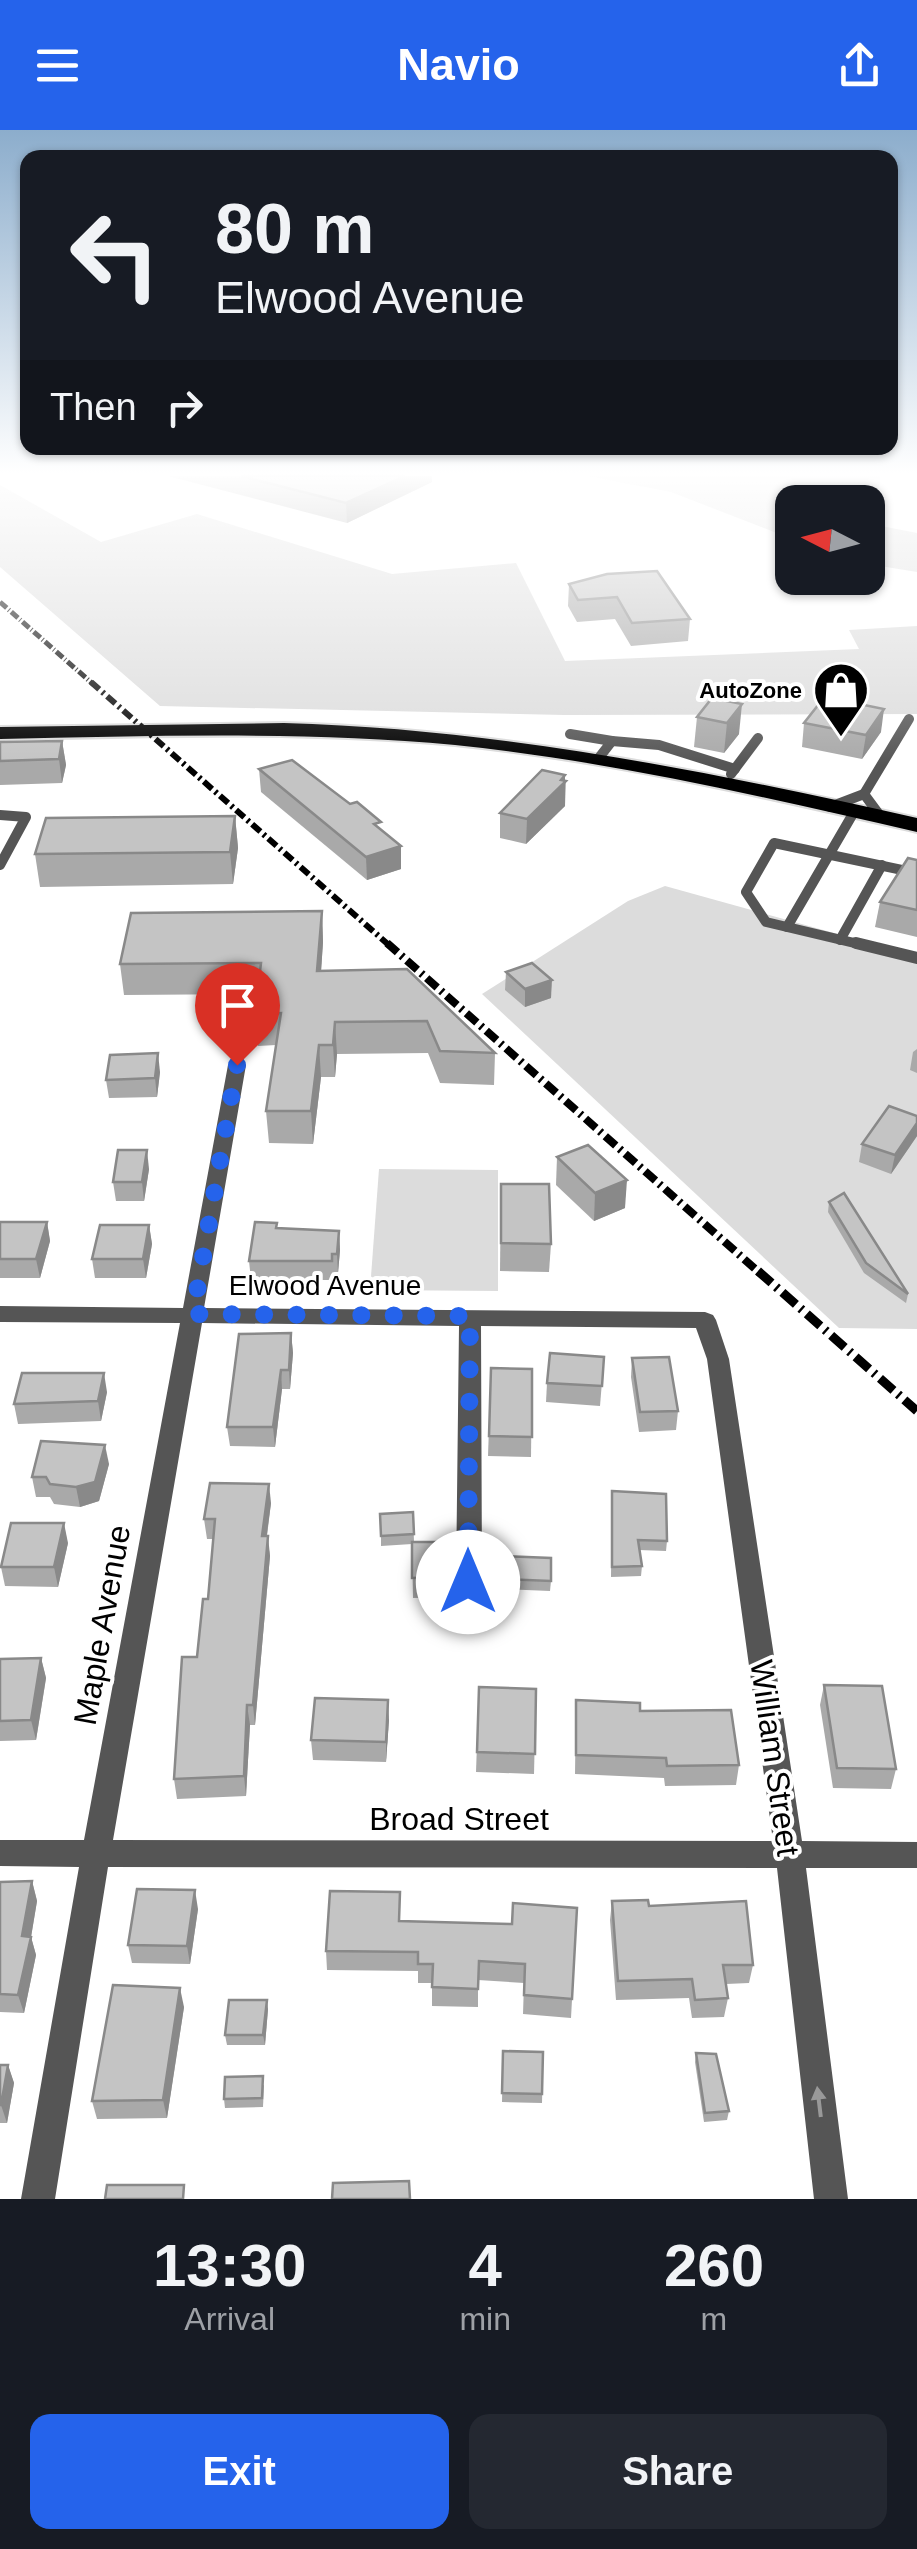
<!DOCTYPE html>
<html lang="en">
<head>
<meta charset="utf-8">
<style>
  :root { --surface:#171b24; --page:#242831; --text:#f1f3f6; --muted:#9ea1a6; --accent:#2563eb }
  body { margin:0; font-family:Helvetica,sans-serif; background:var(--page); color:var(--text); height:100vh; display:flex; flex-direction:column; font-size:38px; white-space:nowrap }
  * { box-sizing:border-box; margin:0 }
  p { font-size:32px; color:var(--muted) }
  .icon { flex:none; width:55px; height:55px; fill:none; stroke:currentColor; stroke-width:2; stroke-linecap:round; stroke-linejoin:round }
  .map { position:relative; height:2069px; overflow:hidden }
  .details { display:flex; flex-direction:column; background:var(--surface); flex:1 }
  .details>* { flex:none }
  .guide { position:absolute; left:20px; top:20px; width:878px; height:305px; border-radius:20px; box-shadow:0 2px 8px #0004; background:#171b24; color:var(--text); overflow:hidden }
  .needle { width:65px; rotate:276deg }
  .controls { position:absolute; left:775px; top:355px; display:grid; gap:20px }
  .controls a { display:grid; place-items:center; width:110px; height:110px; border-radius:20px; background:var(--surface); box-shadow:0 2px 8px #0004; font-size:50px }
  .pin { position:absolute; display:grid; place-items:center; width:85px; height:85px; color:#fff; margin:-102px -42px; border-radius:50% 50% 50% 0; rotate:-45deg; box-shadow:0 0 10px #0007 }
  .pin .icon { rotate:45deg }
  .me { position:absolute; width:110px; margin:-55px; rotate:0deg; stroke-linejoin:round; filter:drop-shadow(0 0 8px #0008) }
  .turn { display:flex; align-items:center; gap:35px; height:210px; padding:0 30px; font-size:45px }
  .turn .icon { width:130px; height:130px; stroke-width:2.5 }
  .turn b { display:block; font-size:70px; line-height:85px }
  .then { display:flex; align-items:center; height:95px; padding:0 30px; background:#0003; gap:20px; font-size:38px }
  .eta { display:flex; justify-content:space-evenly; align-items:center; height:170px; text-align:center }
  .eta b { font-size:60px; font-weight:600; line-height:70px }
  .button { display:flex; gap:20px; margin-top:auto; padding:20px 30px }
  .button a { flex:1; height:115px; border-radius:20px; background:var(--accent); color:#fff; font-size:40px; font-weight:600; line-height:115px; text-align:center }
  .button a+a { background:var(--page); color:var(--text) }
  header { display:flex; justify-content:space-between; align-items:center; height:130px; padding:0 30px; background:var(--accent); color:#fff; font-size:45px; font-weight:600 }
  .map>svg:first-child { display:block }
  .green { fill:#dcdcdc }
  .lines { fill:none; stroke-linecap:round; stroke-linejoin:round }
  .highway-casing { stroke:#dbdbdb; stroke-width:4 }
  .lane-far1 { stroke:#555; stroke-width:10 }
  .lane { stroke:#555; stroke-width:12 }
  .street { fill:#555; fill-rule:evenodd }
  .highway { fill:#000; fill-rule:evenodd }
  .rail-far3 { stroke:#000; stroke-width:5; stroke-dasharray:9 2.5 1 2.5; stroke-linecap:butt }
  .rail-far2 { stroke:#000; stroke-width:6; stroke-dasharray:11 4 2.5 4; stroke-linecap:butt }
  .rail-far1 { stroke:#000; stroke-width:8; stroke-dasharray:14 5 2.5 5; stroke-linecap:butt }
  .rail { stroke:#000; stroke-width:9; stroke-dasharray:18 6 2.5 6; stroke-linecap:butt }
  .wall { fill:#a9a9a9 }
  .shaded-wall { fill:#898989 }
  .building { fill:#c4c4c4; stroke:#898989; stroke-width:2.5 }
  .oneway { fill:#999 }
  .route { stroke:#2563eb; stroke-width:18; stroke-dasharray:0 32.4 }
  .labels { text-anchor:middle; stroke-width:8; stroke-linejoin:round; paint-order:stroke }
  .far-poi-label { font-size:22px; font-weight:bold; fill:#000; stroke:#fff; text-anchor:end }
  .street-label { font-size:28px; fill:#000; stroke:#fff }
  .near-street-label { font-size:32px; fill:#000; stroke:#fff }
</style>
</head>
<body>
<header><svg class="icon" aria-label="menu" viewBox="0 0 24 24"><path d="M4 6h16M4 12h16M4 18h16"/></svg>Navio<svg class="icon" aria-label="share" viewBox="0 0 24 24"><path d="M12 15V3M7 8l5-5 5 5M5 13v7h14v-7"/></svg></header>
<div class="map">
<svg width="917" height="2069" viewBox="0 0 917 2069">
  <rect width="100%" height="100%" fill="#fff"/>
  <g class="green">
    <polygon points="588,346 880,346 876,395 917,403 917,442 868,434 868,372 792,372 792,409 671,362"/>
    <polygon points="0,355 101,412 197,384 392,444 516,433 565,531 859,519 849,500 917,496 917,584 565,585 160,576 0,437"/>
    <polygon points="665,756 917,826 917,1199 839,1198 482,864 628,771"/>
    <polygon points="379,1039 498,1040 498,1161 370,1160"/>
  </g>
  <g class="lines">
    <g class="highway-casing">
      <path id="highway" d="M 284,593 C 500,599 707,641 917,688 L 917,702 C 764,667 611,631 455,615 C 304,601 152,606 0,609 L 0,597 Z"/>
    </g>
    <g class="lane-far1">
      <polyline points="570,604 612,611 598,629"/>
      <polyline points="612,611 659,615 735,639"/>
      <polyline points="731,644 758,608"/>
      <polyline points="830,677 864,664"/>
      <polyline points="0,685 26,687 0,735"/>
      <polyline points="881,687 864,664 909,589"/>
      <polyline points="787,797 854,682"/>
      <polyline points="840,810 882,735"/>
      <polyline points="867,816 766,792 746,762 774,713 917,743"/>
    </g>
    <polyline class="lane" points="856,813 917,828"/>
    <path class="street" d="M 237,929 L 246,935 L 204,1178 L 705,1182 L 713,1185 L 716,1190 L 729,1229 L 802,1711 L 917,1712 L 917,1738 L 806,1738 L 848,2069 L 814,2069 L 777,1738 L 108,1737 L 55,2069 L 21,2069 L 79,1737 L 0,1736 L 0,1710 L 84,1710 L 180,1193 L 0,1192 L 0,1176 L 183,1178 L 228,935 ZM 202,1193 L 459,1196 L 456,1453 L 460,1460 L 469,1463 L 478,1460 L 482,1453 L 481,1196 L 696,1198 L 707,1229 L 773,1711 L 113,1710 Z"/>
    <use href="#highway" class="highway"/>
    <polyline class="rail-far3" points="0,472 94,555"/>
    <polyline class="rail-far2" points="91,552 390,816"/>
    <polyline class="rail-far1" points="387,813 761,1144"/>
    <polyline class="rail" points="758,1141 917,1281"/>
  </g>
  <g class="wall">
    <polygon points="168,346 432,346 432,352 347,393"/>
    <polygon points="569,454 690,489 688,511 631,516 615,489 577,492 568,476"/>
    <polygon points="712,568 739,604 724,623 694,617 697,587"/>
    <polygon points="804,593 881,602 862,629 802,617"/>
    <polygon points="62,611 66,635 62,653 0,655 0,612"/>
    <polygon points="259,639 401,716 401,739 367,750 261,662"/>
    <polygon points="565,651 566,651 565,676 526,714 500,708 500,683"/>
    <polygon points="235,686 238,718 233,754 40,757 35,724"/>
    <polygon points="917,730 917,807 875,797 880,772"/>
    <polygon points="322,781 323,812 321,841 495,923 494,955 440,953 428,923 337,924 335,947 321,947 313,1014 269,1013 266,981 276,915 258,916 255,884 257,864 124,865 120,834"/>
    <polygon points="506,842 551,868 525,877 505,860"/>
    <polygon points="917,919 917,943 910,940 913,922"/>
    <polygon points="160,942 157,967 109,968 106,950"/>
    <polygon points="917,986 917,1006 891,1044 859,1032 862,1014"/>
    <polygon points="557,1027 625,1078 594,1091 556,1055"/>
    <polygon points="149,1039 144,1071 116,1071 113,1052"/>
    <polygon points="501,1054 551,1114 549,1142 500,1141"/>
    <polygon points="829,1072 908,1164 906,1173 864,1143 828,1082"/>
    <polygon points="0,1092 47,1092 50,1111 40,1148 0,1148"/>
    <polygon points="149,1095 152,1114 146,1148 95,1148 92,1129"/>
    <polygon points="277,1098 339,1101 340,1120 338,1143 333,1143 333,1150 251,1150 249,1131"/>
    <polygon points="291,1203 293,1223 290,1259 282,1259 275,1317 230,1316 227,1297"/>
    <polygon points="604,1227 600,1276 546,1272 547,1253"/>
    <polygon points="632,1228 678,1281 676,1300 639,1302 631,1247"/>
    <polygon points="491,1238 532,1239 531,1327 488,1326"/>
    <polygon points="107,1262 101,1291 18,1294 14,1274"/>
    <polygon points="109,1334 99,1371 80,1377 54,1374 50,1367 36,1367 32,1347"/>
    <polygon points="612,1361 667,1411 666,1421 639,1420 642,1436 641,1446 611,1447"/>
    <polygon points="271,1373 267,1406 270,1426 255,1595 250,1595 246,1666 177,1669 174,1649 208,1469 213,1409 207,1409 204,1389"/>
    <polygon points="413,1382 414,1412 445,1412 446,1467 413,1468 412,1414 381,1416 381,1406"/>
    <polygon points="68,1413 58,1457 5,1456 1,1437"/>
    <polygon points="504,1426 551,1451 550,1461 502,1459"/>
    <polygon points="41,1528 46,1548 36,1610 0,1611 0,1529"/>
    <polygon points="824,1555 896,1639 891,1659 833,1658 820,1575"/>
    <polygon points="479,1557 536,1559 534,1644 476,1642"/>
    <polygon points="576,1570 640,1581 739,1635 736,1655 665,1656 664,1648 575,1644"/>
    <polygon points="389,1590 386,1632 313,1630 311,1610"/>
    <polygon points="32,1751 37,1771 31,1807 36,1825 24,1883 0,1882 0,1752"/>
    <polygon points="400,1762 400,1791 512,1794 577,1778 571,1888 523,1884 524,1853 478,1850 478,1877 432,1876 432,1853 418,1853 418,1841 327,1840 326,1821"/>
    <polygon points="612,1771 649,1776 753,1835 749,1853 726,1854 728,1868 724,1887 692,1888 689,1868 616,1870 610,1790"/>
    <polygon points="198,1779 190,1834 132,1833 128,1815"/>
    <polygon points="184,1877 167,1988 97,1989 92,1971"/>
    <polygon points="268,1879 265,1915 227,1915 225,1905"/>
    <polygon points="503,1921 543,1922 542,1973 502,1972"/>
    <polygon points="696,1923 729,1981 727,1990 704,1992 695,1932"/>
    <polygon points="0,1935 8,1935 14,1953 7,1993 0,1993"/>
    <polygon points="264,1955 263,1977 225,1978 224,1969"/>
  </g>
  <g class="shaded-wall">
    <polygon points="405,346 432,346 432,352 347,393 346,373"/>
    <polygon points="742,574 739,604 724,623 727,593"/>
    <polygon points="884,579 881,602 862,629 866,605"/>
    <polygon points="62,611 66,635 62,653 59,629"/>
    <polygon points="565,645 565,676 526,714 527,689"/>
    <polygon points="235,686 238,718 233,754 230,722"/>
    <polygon points="401,716 401,739 367,750 366,727"/>
    <polygon points="322,781 323,812 319,872 317,841"/>
    <polygon points="552,850 551,868 525,877 525,859"/>
    <polygon points="335,892 337,924 335,947 333,915"/>
    <polygon points="319,915 321,947 313,1014 311,981"/>
    <polygon points="158,923 160,942 157,967 155,948"/>
    <polygon points="917,993 917,1006 891,1044 895,1025"/>
    <polygon points="147,1020 149,1039 144,1071 142,1052"/>
    <polygon points="627,1050 625,1078 594,1091 595,1063"/>
    <polygon points="47,1092 50,1111 40,1148 36,1129"/>
    <polygon points="149,1095 152,1114 146,1148 143,1129"/>
    <polygon points="339,1101 340,1120 338,1143 337,1124"/>
    <polygon points="291,1203 293,1223 290,1259 289,1240"/>
    <polygon points="281,1240 282,1259 275,1317 273,1297"/>
    <polygon points="104,1243 107,1262 101,1291 98,1271"/>
    <polygon points="105,1315 109,1334 99,1371 80,1377 76,1357"/>
    <polygon points="269,1354 271,1373 264,1426 262,1406"/>
    <polygon points="64,1393 68,1413 58,1457 54,1437"/>
    <polygon points="268,1406 270,1426 255,1595 253,1575"/>
    <polygon points="41,1528 46,1548 36,1610 31,1590"/>
    <polygon points="388,1570 389,1590 386,1632 386,1612"/>
    <polygon points="247,1575 250,1595 246,1666 244,1646"/>
    <polygon points="32,1751 37,1771 31,1807 36,1825 24,1883 18,1865 22,1806"/>
    <polygon points="195,1760 198,1779 190,1834 187,1816"/>
    <polygon points="180,1858 184,1877 167,1988 163,1970"/>
    <polygon points="267,1870 268,1879 265,1915 263,1905"/>
    <polygon points="8,1935 14,1953 7,1993 1,1975"/>
  </g>
  <g class="building">
    <polygon points="241,346 405,346 346,373"/>
    <polygon points="657,441 690,489 632,493 617,467 578,470 569,454 607,444"/>
    <polygon points="712,568 742,574 727,593 697,587"/>
    <polygon points="836,573 852,576 854,573 884,579 866,605 804,593 819,574 834,577"/>
    <polygon points="62,611 59,629 0,631 0,612"/>
    <polygon points="292,630 350,674 357,672 381,692 374,694 401,716 366,727 259,639"/>
    <polygon points="542,640 565,645 561,650 566,651 527,689 500,683"/>
    <polygon points="235,686 230,722 35,724 46,688"/>
    <polygon points="908,728 917,730 917,780 880,772"/>
    <polygon points="322,781 317,841 407,839 495,923 440,921 427,891 335,892 333,915 319,915 311,981 266,981 281,883 255,884 261,833 120,834 131,783"/>
    <polygon points="532,833 552,850 525,859 506,842"/>
    <polygon points="158,923 155,948 106,950 110,925"/>
    <polygon points="889,976 917,986 917,993 895,1025 862,1014"/>
    <polygon points="588,1015 627,1050 595,1063 557,1027"/>
    <polygon points="118,1020 147,1020 142,1052 113,1052"/>
    <polygon points="501,1054 549,1054 551,1114 501,1113"/>
    <polygon points="844,1063 908,1164 866,1133 829,1072"/>
    <polygon points="0,1092 47,1092 36,1129 0,1129"/>
    <polygon points="255,1092 277,1093 276,1098 339,1101 337,1124 332,1124 332,1131 249,1131"/>
    <polygon points="100,1095 149,1095 143,1129 92,1129"/>
    <polygon points="291,1203 289,1240 281,1240 273,1297 227,1297 239,1204"/>
    <polygon points="550,1223 604,1227 602,1256 547,1253"/>
    <polygon points="669,1227 678,1281 640,1282 632,1228"/>
    <polygon points="491,1238 532,1239 532,1307 489,1306"/>
    <polygon points="22,1243 104,1243 98,1271 14,1274"/>
    <polygon points="41,1311 105,1315 95,1352 76,1357 50,1354 46,1347 32,1347"/>
    <polygon points="210,1353 269,1354 262,1406 268,1406 253,1575 247,1575 244,1646 174,1649 182,1527 197,1527 203,1469 208,1469 215,1389 204,1389"/>
    <polygon points="612,1361 666,1364 667,1411 638,1410 642,1436 612,1437"/>
    <polygon points="413,1382 414,1404 381,1406 380,1384"/>
    <polygon points="11,1393 64,1393 54,1437 1,1437"/>
    <polygon points="412,1412 445,1412 446,1447 412,1448"/>
    <polygon points="504,1426 551,1428 551,1451 503,1449"/>
    <polygon points="41,1528 31,1590 0,1591 0,1529"/>
    <polygon points="824,1555 882,1556 896,1639 837,1638"/>
    <polygon points="479,1557 536,1559 535,1624 477,1622"/>
    <polygon points="315,1568 388,1570 386,1612 311,1610"/>
    <polygon points="576,1570 640,1573 640,1581 731,1580 739,1635 667,1636 666,1628 576,1625"/>
    <polygon points="32,1751 22,1806 31,1807 18,1865 0,1864 0,1752"/>
    <polygon points="137,1759 195,1760 187,1816 128,1815"/>
    <polygon points="330,1761 400,1762 399,1791 512,1794 513,1773 577,1778 572,1869 524,1865 525,1834 479,1831 478,1859 432,1857 433,1834 418,1834 418,1822 326,1821"/>
    <polygon points="648,1770 649,1776 746,1771 753,1835 723,1835 728,1868 695,1870 692,1849 618,1851 612,1771"/>
    <polygon points="113,1855 180,1858 163,1970 92,1971"/>
    <polygon points="229,1870 267,1870 263,1905 225,1905"/>
    <polygon points="503,1921 543,1922 542,1964 502,1963"/>
    <polygon points="696,1923 716,1924 729,1981 705,1983"/>
    <polygon points="0,1935 8,1935 1,1975 0,1975"/>
    <polygon points="263,1946 262,1968 224,1969 225,1947"/>
    <polygon points="409,2051 410,2069 332,2069 333,2053"/>
    <polygon points="107,2055 184,2055 183,2069 105,2069"/>
  </g>
  <defs><path id="oneway-solid" d="M-6-.8H1V-3.2L6.5 0L1 3.2V.8H-6Z" transform="scale(2.5)"/></defs>
  <use class="oneway" href="#oneway-solid" transform="translate(819 1972) rotate(-97)"/>
  <linearGradient id="sky" x2="0" y2="1"><stop stop-color="#8cadcc"/><stop offset="0.54" stop-color="#fff"/><stop offset="1" stop-color="#fff" stop-opacity="0"/></linearGradient>
  <rect width="917" height="635" fill="url(#sky)"/>
  <g class="lines">
    <polyline class="route" points="237,935 193,1184 470,1186 468,1452"/>
  </g>
  <defs>
    <g id="shop-pin" transform="scale(2.875)"><path d="M0 17L-7.5 6A9.5 9.5 0 1 1 7.5 6Z" fill="#000" stroke="#fff"/><path d="M-5-2.5h2.3a2.7 3.5 0 0 1 5.4 0H5L5.5 6h-11ZM-1.5-2.5h3a1.5 2.3 0 0 0-3 0Z" fill="#fff"/></g>
  </defs>
  <g fill-rule="evenodd">
    <use href="#shop-pin" x="841" y="560"/>
  </g>
  <g class="labels">
    <g class="far-poi-label">
      <text x="802" y="568">AutoZone</text>
    </g>
    <g class="street-label">
      <text x="325" y="1165">Elwood Avenue</text>
    </g>
    <g class="near-street-label">
      <text transform="translate(102 1495) rotate(-80)" y="11">Maple Avenue</text>
      <text transform="translate(775 1628) rotate(82)" y="11">William Street</text>
      <text x="459" y="1700">Broad Street</text>
    </g>
  </g>
</svg>
<div class="controls">
<a><svg class="needle" viewBox="-14 -14 28 28"><path d="M0-13l5 13h-10z" fill="#e53935"/><path d="M0 13l5-13h-10z" fill="#9ea1a6"/></svg></a>
</div>
<div class="pin" style="left:237px;top:935px;background:#d93025"><svg class="icon" aria-label="arrive" viewBox="0 0 24 24"><path d="M6 21V4h12l-3 4 3 4H6"/></svg></div>
<svg class="me" style="left:468px;top:1452px" viewBox="-20 -20 40 40"><circle r="19" fill="#fff"/><path d="M0-13L10 11 0 6-10 11z" fill="#2563eb"/></svg>
<div class="guide">
<div class="turn"><svg class="icon" aria-label="left" viewBox="0 0 24 24"><path d="M17 20v-9H6M10 6l-5 5 5 5"/></svg><div><b>80 m</b>Elwood Avenue</div></div>
<div class="then">Then<svg class="icon" aria-label="right" viewBox="0 0 24 24"><path d="M7 20v-9h11M14 6l5 5-5 5"/></svg></div>
</div>
</div>
<section class="details">
<div class="eta">
<div><b>13:30</b><p>Arrival</p></div>
<div><b>4</b><p>min</p></div>
<div><b>260</b><p>m</p></div>
</div>
<div class="button"><a>Exit</a><a>Share</a></div>
</section>
</body>
</html>
